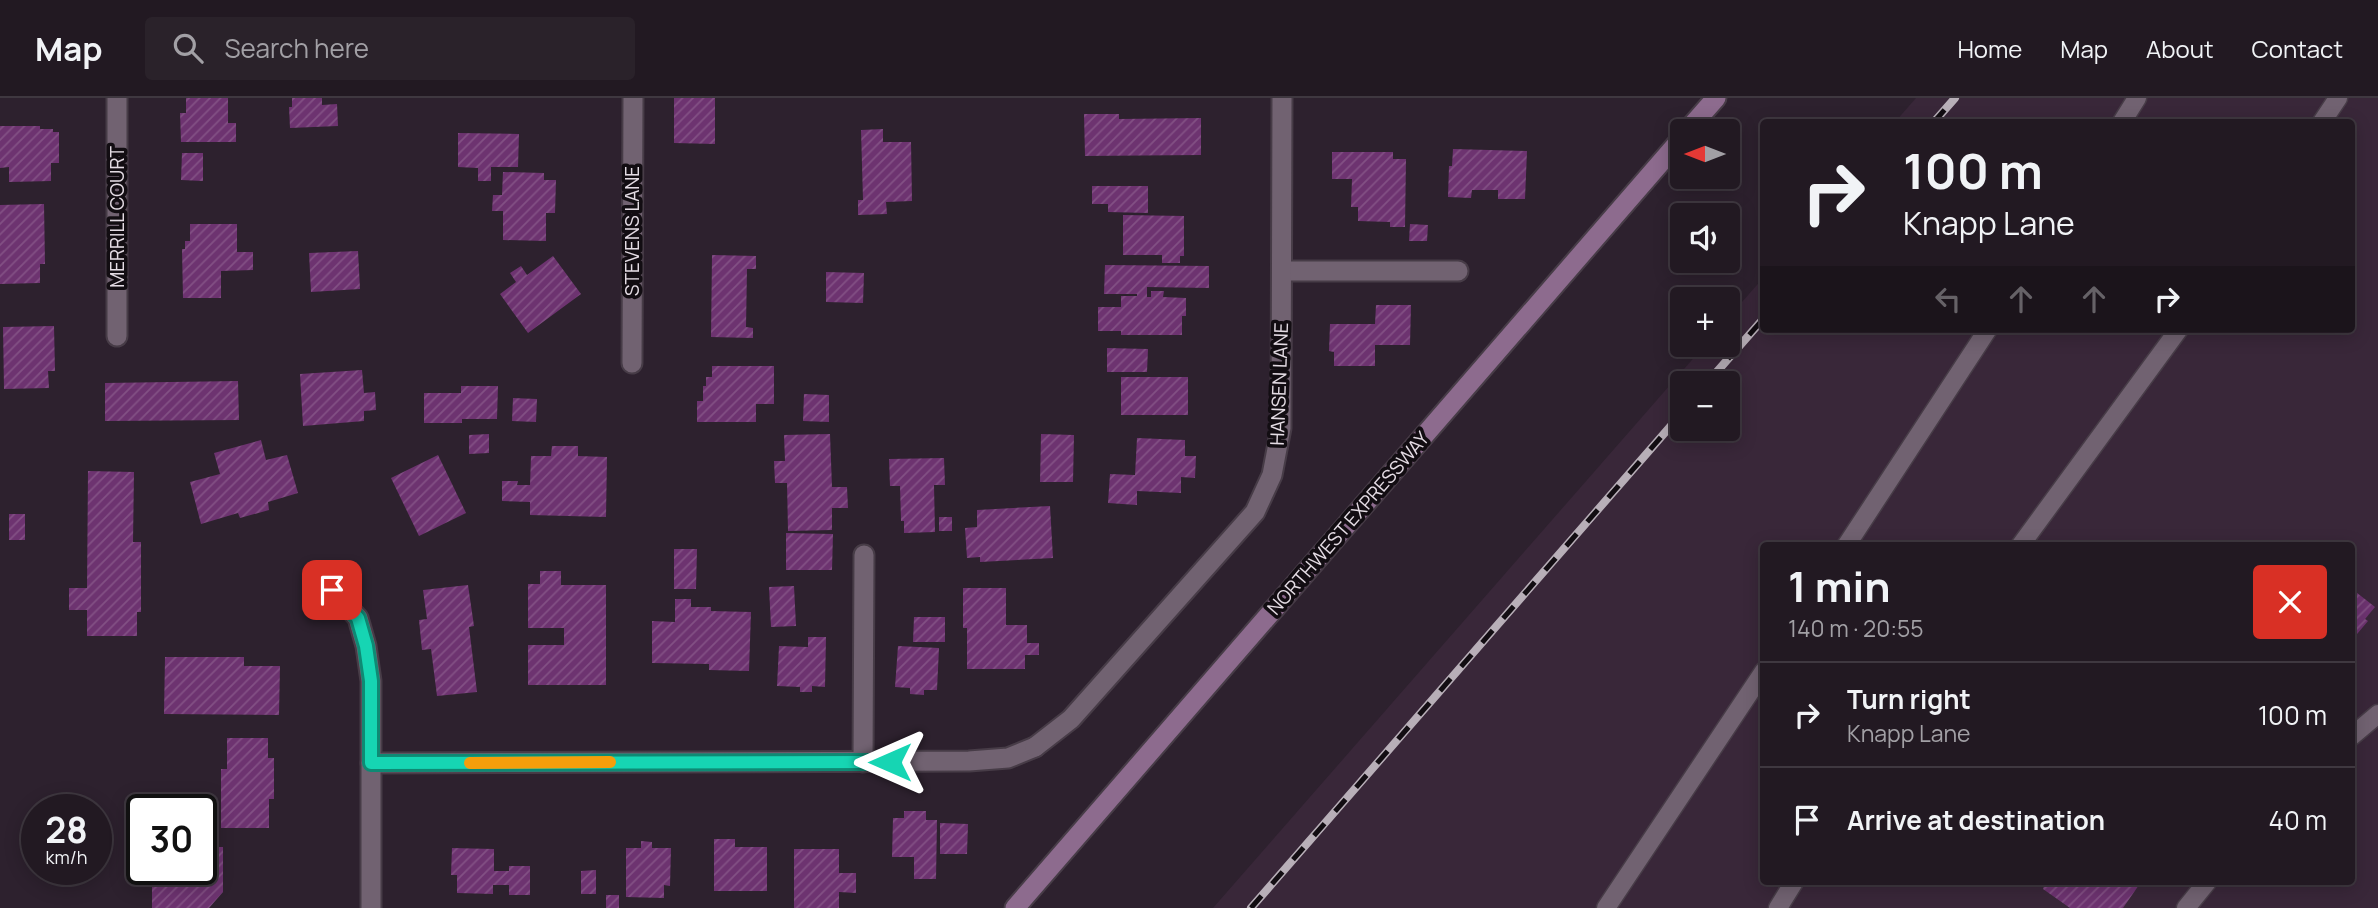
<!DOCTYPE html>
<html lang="en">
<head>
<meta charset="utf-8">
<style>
  :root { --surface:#221922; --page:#2a222a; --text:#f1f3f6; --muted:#a2a0a5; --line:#3f3840 }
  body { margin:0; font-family:Manrope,sans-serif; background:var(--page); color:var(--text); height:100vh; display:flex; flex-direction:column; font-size:26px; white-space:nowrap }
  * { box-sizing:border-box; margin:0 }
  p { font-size:23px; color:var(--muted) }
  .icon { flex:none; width:38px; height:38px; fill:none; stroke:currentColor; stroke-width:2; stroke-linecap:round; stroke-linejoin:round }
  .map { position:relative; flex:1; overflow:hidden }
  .panel { position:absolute; left:1760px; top:444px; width:595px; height:343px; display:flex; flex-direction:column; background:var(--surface); border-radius:7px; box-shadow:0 4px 18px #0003,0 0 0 2px var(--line) }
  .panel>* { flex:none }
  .top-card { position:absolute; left:1760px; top:21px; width:595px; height:214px; border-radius:7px; box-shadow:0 4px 18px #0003,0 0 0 2px var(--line); background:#221922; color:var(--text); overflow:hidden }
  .needle { width:46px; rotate:270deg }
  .tools { position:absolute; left:1670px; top:21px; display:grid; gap:14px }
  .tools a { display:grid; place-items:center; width:70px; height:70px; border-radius:7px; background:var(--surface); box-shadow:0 4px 18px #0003,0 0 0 2px var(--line); font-size:35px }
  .speed { position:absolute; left:21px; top:696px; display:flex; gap:14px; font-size:35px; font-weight:700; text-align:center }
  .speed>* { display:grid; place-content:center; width:91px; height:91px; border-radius:50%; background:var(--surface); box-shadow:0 4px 18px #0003,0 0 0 2px var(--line); line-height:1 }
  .speed small { font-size:18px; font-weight:400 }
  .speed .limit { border:4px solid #111; border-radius:10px; background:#fff; color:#111 }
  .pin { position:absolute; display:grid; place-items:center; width:60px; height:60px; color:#fff; margin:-30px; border-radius:14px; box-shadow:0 4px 10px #0006 }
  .me { position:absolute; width:77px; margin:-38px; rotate:270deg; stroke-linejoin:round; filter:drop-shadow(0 0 5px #0008) }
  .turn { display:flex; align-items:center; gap:24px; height:147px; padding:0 28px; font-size:32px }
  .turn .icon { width:91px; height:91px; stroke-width:2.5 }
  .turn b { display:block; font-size:49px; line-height:60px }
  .lanes { display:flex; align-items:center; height:66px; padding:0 28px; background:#0003; justify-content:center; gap:35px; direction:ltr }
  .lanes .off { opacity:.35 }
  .round { display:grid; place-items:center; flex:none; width:74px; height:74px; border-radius:7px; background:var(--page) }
  .summary { display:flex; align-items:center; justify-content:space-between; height:119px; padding:0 28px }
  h1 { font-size:42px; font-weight:700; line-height:52px }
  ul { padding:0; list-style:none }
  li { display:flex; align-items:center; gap:21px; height:105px; padding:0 28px; border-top:2px solid var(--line) }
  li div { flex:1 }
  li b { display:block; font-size:26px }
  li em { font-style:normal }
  header { display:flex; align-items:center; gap:42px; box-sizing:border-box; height:98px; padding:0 35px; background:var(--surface); border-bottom:2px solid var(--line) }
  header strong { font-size:33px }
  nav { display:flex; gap:38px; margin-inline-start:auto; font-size:24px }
  .search { width:490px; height:63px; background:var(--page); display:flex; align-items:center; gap:18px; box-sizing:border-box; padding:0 24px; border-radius:7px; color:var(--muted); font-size:26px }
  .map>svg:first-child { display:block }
  .built { fill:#392739; fill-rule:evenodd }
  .building { fill:url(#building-hatch) }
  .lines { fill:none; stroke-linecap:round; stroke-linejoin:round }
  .service-casing { stroke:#473c47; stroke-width:21 }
  .minor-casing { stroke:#473c47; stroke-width:23 }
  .tertiary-casing { stroke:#473c47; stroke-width:23 }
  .secondary-casing { stroke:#473c47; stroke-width:23 }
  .service { stroke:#716271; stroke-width:18 }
  .minor { stroke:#716271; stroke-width:19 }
  .tertiary { stroke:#716271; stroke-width:19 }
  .secondary { stroke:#8d6b8e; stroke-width:19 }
  .rail-casing { stroke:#b8afb8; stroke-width:8 }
  .rail { stroke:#120d12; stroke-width:5; stroke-dasharray:16; stroke-linecap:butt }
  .route-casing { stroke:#0e8a74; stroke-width:18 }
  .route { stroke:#16d5b3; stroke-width:12 }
  .slow { stroke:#f59e0b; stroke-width:12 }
  .labels { text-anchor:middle; stroke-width:7; stroke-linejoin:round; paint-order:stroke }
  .street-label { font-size:19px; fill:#e4dce4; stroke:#120d12 }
</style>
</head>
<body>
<header>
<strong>Map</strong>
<div class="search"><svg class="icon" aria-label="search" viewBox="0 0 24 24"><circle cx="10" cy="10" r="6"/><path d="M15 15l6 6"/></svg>Search here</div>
<nav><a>Home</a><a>Map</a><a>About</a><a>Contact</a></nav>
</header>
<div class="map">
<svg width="2378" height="810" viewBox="0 0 2378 810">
  <defs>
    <pattern id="building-hatch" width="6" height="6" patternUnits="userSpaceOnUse" patternTransform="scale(1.75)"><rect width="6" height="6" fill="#6d3370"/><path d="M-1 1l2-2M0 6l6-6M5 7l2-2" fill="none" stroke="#825084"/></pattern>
  </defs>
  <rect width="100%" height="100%" fill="#2d212e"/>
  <path class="built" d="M 1916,0 L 2378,0 L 2378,810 L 1213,810 L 1705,247 L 1727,247 L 1727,221 L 1764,179 L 1764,231 L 2352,231 L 2352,24 L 1895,24 ZM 1682,285 L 1727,285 L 1727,331 L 1682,331 ZM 1764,448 L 2352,448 L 2352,784 L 1764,784 Z"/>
  <g class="building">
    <polygon points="186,0 228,0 228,25 236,25 236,44 181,44 180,15 186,15"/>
    <polygon points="292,0 322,0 322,7 337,6 338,28 290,30 289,9 292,9"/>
    <polygon points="674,0 715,0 715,46 674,45"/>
    <polygon points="1084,16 1119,16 1119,21 1201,20 1201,57 1085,58"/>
    <polygon points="0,28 40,28 40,31 53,31 53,34 59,34 59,65 51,65 51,83 9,84 9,69 0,70"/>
    <polygon points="883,31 883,44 911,44 912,103 886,104 887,116 858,117 858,102 863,102 861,32"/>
    <polygon points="458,35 519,36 518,69 491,69 491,83 478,83 478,70 458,69"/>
    <polygon points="1453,51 1527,53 1525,101 1498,101 1498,92 1472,92 1471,100 1448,99 1449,68 1452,68"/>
    <polygon points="1332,54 1393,54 1393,61 1406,61 1405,129 1390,129 1390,124 1358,123 1358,109 1351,109 1352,81 1332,81"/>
    <polygon points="182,55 203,55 203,83 181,82"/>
    <polygon points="503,74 544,75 544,82 556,82 555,115 546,115 546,143 503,142 503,113 492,113 493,97 502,97"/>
    <polygon points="1092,88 1148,88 1148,115 1108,114 1108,106 1092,106"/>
    <polygon points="44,106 45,166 40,166 40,185 0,186 0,107"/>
    <polygon points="1123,117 1184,118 1184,158 1180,158 1180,165 1162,165 1162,157 1123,157"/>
    <polygon points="190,126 237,126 237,154 253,154 253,172 221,173 221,200 183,200 182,151 185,151 185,143 190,143"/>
    <polygon points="1410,126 1428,127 1427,143 1409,143"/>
    <polygon points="358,153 360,191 311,194 309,155"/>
    <polygon points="712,157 756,158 756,171 747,171 746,229 753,230 753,240 711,239"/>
    <polygon points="553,158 581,196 528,235 500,196 516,184 510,175 521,168 527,177"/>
    <polygon points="1105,167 1209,168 1209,190 1147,189 1147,199 1151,199 1151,193 1164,193 1163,199 1186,200 1186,218 1182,218 1182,237 1121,237 1121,233 1098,233 1098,209 1121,209 1121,198 1137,198 1137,196 1104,196"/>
    <polygon points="826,174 864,175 863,205 826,204"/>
    <polygon points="1376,207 1411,207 1410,247 1375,247 1375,268 1334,268 1334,254 1329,253 1330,226 1375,226"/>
    <polygon points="54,228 55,273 48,273 49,290 4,291 3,229"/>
    <polygon points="1107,250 1148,251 1147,274 1107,274"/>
    <polygon points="712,268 774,268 774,306 756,306 756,324 697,324 697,303 703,303 703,288 706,288 706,279 712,279"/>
    <polygon points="362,272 364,295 375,294 376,312 364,313 364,323 303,328 300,276"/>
    <rect x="1121" y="279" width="67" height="38"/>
    <polygon points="238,283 239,322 105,323 105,285"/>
    <polygon points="461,288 498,288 497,321 462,321 462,325 424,325 424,295 461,295"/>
    <polygon points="804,296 829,297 829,324 803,323"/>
    <polygon points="513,300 537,301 536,324 512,323"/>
    <polygon points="489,336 489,355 469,356 469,337"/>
    <polygon points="830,336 832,389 847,389 848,410 832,410 832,432 788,433 787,385 775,385 774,363 785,363 784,337"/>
    <polygon points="1041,336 1074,337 1073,384 1040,384"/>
    <polygon points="1137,340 1185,342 1185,358 1196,358 1195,380 1181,379 1181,395 1137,393 1137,407 1108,405 1110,376 1135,377"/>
    <polygon points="261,342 266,362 287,357 298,395 268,404 269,412 240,420 238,415 201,426 190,384 220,376 214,355"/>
    <polygon points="552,348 578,348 578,358 607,359 606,419 530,417 530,404 502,403 502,383 518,383 517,387 530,387 531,358 551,358"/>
    <polygon points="438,357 466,415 419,438 391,380"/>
    <polygon points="944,360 945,387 934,387 935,434 904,435 904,423 901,423 900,388 890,388 889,361"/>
    <polygon points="88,373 134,374 133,444 141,444 141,514 137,514 137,538 87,538 87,512 69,512 69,490 87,490"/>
    <polygon points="1050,408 1053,460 980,464 980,459 967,460 965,430 977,429 977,412"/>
    <rect x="9" y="416" width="16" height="26"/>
    <rect x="939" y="419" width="13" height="14"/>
    <polygon points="786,435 833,436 832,472 786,472"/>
    <polygon points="674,451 697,451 696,491 674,491"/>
    <polygon points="540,473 561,473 561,487 606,487 606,587 528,587 528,547 564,547 564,530 528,530 528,486 540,486"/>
    <polygon points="468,487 474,528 469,529 477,594 437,598 431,551 422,552 419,522 427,521 423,492"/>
    <polygon points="794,488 796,528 771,529 769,489"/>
    <polygon points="963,490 1006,490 1006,527 1027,527 1027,545 1039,545 1039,557 1025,557 1025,571 967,571 967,530 963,530"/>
    <polygon points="2352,491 2375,509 2365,521 2368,523 2352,542"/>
    <polygon points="675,501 691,501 691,509 711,509 711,513 751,514 749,573 709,572 709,566 652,565 652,523 675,524"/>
    <polygon points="914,519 945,519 945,544 913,544"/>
    <polygon points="808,539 826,539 825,589 812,588 812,594 800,594 800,589 777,588 779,548 808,549"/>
    <polygon points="898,548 939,550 937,592 924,592 924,597 910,596 910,590 895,589"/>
    <polygon points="165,559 244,559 244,568 280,568 279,617 164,616"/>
    <polygon points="227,640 268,640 268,660 274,660 274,701 269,701 269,730 221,730 221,671 227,671"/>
    <polygon points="904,713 926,713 926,722 937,722 936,781 914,781 914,759 892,759 893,720 904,720"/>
    <polygon points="940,725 968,726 967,756 940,756"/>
    <polygon points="714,741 735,741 735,749 767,749 767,793 714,793"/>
    <polygon points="641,743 652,744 652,750 671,750 670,788 664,787 664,800 626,799 626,750 641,750"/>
    <polygon points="201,749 223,749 223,794 209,810 152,810 152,778 163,778 163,772 201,772"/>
    <polygon points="452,750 494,751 494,773 509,773 509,768 530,768 530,797 509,797 509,787 493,787 493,796 457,795 457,777 451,777"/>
    <polygon points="794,751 839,751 839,775 856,775 856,795 839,794 839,810 794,810"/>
    <polygon points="596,772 596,796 581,796 581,773"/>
    <polygon points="2038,784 2141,784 2123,810 2070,810 2043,791 2044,788"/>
    <rect x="606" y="797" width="13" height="13"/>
  </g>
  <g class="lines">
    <g class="service-casing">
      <g id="service">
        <polyline points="2122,24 2137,0"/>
        <polyline points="2322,24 2338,0"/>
        <polyline points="1846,448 1988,231"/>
        <polyline points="2020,448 2179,231"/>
        <polyline points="2352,638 2378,616"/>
        <polyline points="1606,810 1764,573"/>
        <polyline points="1778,810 1794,784"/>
        <polyline points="2186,810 2207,784"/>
      </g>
    </g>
    <g class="minor-casing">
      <g id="minor">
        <polyline points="1282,173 1458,173"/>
        <polyline points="117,238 117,0"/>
        <polyline points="632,265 633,0"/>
        <polyline points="332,492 358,520 366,548 371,583 371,810"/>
        <polyline points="863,664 864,457"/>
        <polyline points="371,665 969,663 1008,660 1035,649"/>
      </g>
    </g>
    <g class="tertiary-casing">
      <polyline id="tertiary" points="1035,649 1071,621 1255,414 1272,377 1281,330 1282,0"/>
    </g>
    <g class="secondary-casing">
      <g id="secondary">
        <polyline points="1687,33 1716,0"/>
        <polyline points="1015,810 1682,40"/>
      </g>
    </g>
    <use href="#service" class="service"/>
    <use href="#minor" class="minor"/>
    <use href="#tertiary" class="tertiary"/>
    <use href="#secondary" class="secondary"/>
    <g class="rail-casing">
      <g id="rail">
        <polyline points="1934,24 1955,0"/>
        <polyline points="1707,285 1764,220"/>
        <polyline points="1251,810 1682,315"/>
      </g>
    </g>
    <use href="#rail" class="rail"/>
  </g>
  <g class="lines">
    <g class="route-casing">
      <polyline id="route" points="332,492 358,520 366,548 371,583 371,665 890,664"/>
    </g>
    <use href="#route" class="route"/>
    <polyline class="slow" points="470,665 610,664"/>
  </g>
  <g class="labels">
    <g class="street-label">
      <text transform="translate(117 119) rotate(-90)" y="7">MERRILL COURT</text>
      <text transform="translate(632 133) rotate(-90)" y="7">STEVENS LANE</text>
      <text transform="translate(1279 286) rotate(-88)" y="7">HANSEN LANE</text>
      <text transform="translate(1348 425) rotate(-49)" y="7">NORTHWEST EXPRESSWAY</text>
    </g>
  </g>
</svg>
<div class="tools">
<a><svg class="needle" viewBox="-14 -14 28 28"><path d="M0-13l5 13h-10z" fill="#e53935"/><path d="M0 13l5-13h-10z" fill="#a2a0a5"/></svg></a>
<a><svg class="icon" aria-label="sound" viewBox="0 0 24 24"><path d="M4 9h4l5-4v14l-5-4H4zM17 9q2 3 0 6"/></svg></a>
<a>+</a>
<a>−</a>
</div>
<div class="speed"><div>28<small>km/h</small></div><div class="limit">30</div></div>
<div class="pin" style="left:332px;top:492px;background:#d93025"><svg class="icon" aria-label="arrive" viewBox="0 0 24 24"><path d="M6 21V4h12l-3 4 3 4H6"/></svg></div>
<svg class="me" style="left:890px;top:664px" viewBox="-20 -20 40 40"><path d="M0-17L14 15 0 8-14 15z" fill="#16d5b3" stroke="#fff" stroke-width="4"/></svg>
<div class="top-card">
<div class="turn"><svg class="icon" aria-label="right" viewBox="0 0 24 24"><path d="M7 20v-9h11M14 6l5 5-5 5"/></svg><div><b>100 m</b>Knapp Lane</div></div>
<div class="lanes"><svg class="icon off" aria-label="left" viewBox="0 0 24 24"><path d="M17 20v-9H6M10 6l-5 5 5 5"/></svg><svg class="icon off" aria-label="ahead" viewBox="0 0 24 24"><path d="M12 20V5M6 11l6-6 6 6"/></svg><svg class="icon off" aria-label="ahead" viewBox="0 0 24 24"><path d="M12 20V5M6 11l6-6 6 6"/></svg><svg class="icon" aria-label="right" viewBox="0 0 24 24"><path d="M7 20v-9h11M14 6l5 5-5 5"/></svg></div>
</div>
<section class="panel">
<div class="summary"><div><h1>1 min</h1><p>140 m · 20:55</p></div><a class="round" style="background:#d93025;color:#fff"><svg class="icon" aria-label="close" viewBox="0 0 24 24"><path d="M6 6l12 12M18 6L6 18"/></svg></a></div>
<ul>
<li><svg class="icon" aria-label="right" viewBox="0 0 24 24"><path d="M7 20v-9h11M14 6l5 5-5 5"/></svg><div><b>Turn right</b><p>Knapp Lane</p></div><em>100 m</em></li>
<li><svg class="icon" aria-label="arrive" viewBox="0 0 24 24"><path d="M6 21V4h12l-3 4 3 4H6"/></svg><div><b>Arrive at destination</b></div><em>40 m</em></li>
</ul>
</section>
</div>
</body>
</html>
